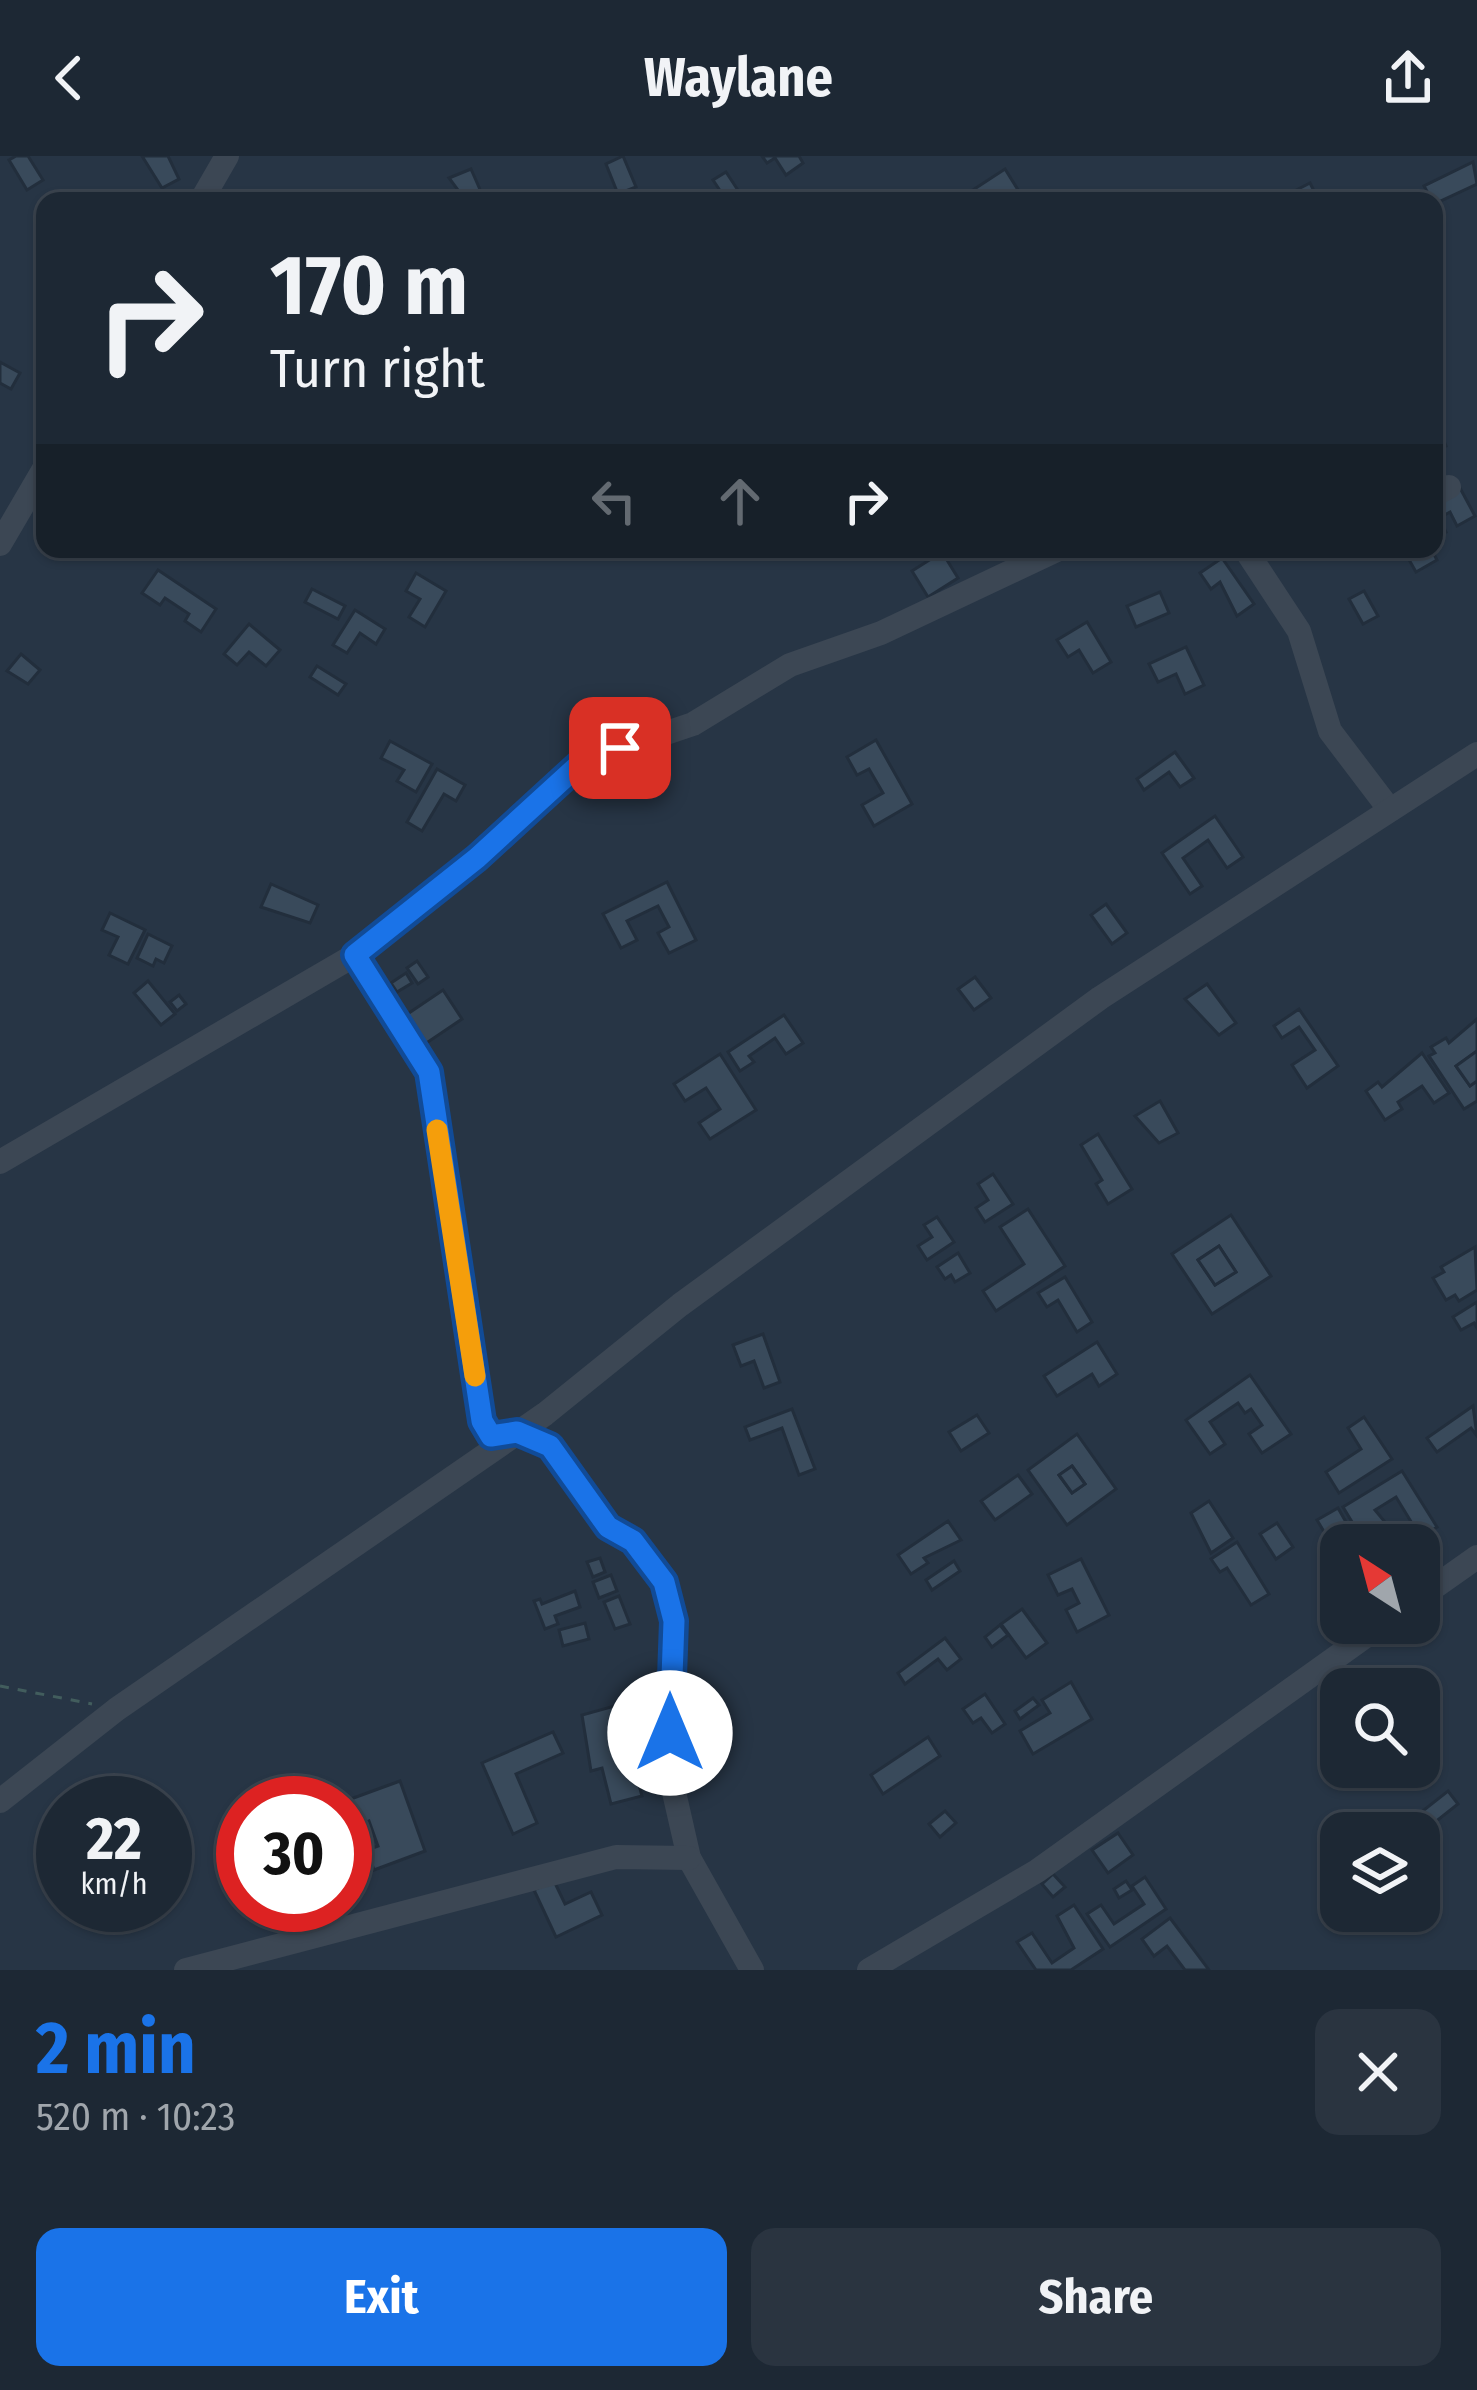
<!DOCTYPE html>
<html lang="en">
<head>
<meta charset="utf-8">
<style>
  :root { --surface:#1d2834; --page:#2a3440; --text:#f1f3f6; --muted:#a0a6ac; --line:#3b444f; --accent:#1a73e8 }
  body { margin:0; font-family:"Fira Sans Condensed",sans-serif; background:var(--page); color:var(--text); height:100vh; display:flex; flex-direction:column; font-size:45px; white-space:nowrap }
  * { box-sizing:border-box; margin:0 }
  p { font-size:39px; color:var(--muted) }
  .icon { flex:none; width:66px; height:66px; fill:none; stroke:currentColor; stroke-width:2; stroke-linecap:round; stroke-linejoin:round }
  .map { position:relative; height:1814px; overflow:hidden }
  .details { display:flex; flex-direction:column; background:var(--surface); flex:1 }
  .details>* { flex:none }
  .hud { position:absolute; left:36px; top:36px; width:1407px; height:366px; border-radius:24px; box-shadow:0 3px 9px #0004,0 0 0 3px var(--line); background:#1d2834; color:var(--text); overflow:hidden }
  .needle { width:78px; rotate:324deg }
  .fabs { position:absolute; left:1320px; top:1368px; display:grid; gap:24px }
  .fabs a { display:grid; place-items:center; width:120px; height:120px; border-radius:24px; background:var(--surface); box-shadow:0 3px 9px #0004,0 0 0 3px var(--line); font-size:60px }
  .speed { position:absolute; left:36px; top:1620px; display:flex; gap:24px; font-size:60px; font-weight:700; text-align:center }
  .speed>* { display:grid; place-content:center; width:156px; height:156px; border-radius:50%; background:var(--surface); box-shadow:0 3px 9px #0004,0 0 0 3px var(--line); line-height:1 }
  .speed small { font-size:30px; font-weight:400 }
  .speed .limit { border:18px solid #d22; background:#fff; color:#111 }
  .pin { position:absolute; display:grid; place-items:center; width:102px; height:102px; color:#fff; margin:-51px; border-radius:24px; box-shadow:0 6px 18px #0006 }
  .me { position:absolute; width:132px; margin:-66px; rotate:0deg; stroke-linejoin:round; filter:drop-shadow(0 0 9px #0008) }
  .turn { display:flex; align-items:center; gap:42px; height:252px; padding:0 36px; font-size:54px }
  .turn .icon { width:156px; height:156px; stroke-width:2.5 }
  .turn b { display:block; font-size:84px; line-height:102px }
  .lanes { display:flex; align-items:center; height:114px; padding:0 36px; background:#0003; justify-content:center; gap:60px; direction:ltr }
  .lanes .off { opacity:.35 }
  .round { display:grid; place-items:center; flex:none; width:126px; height:126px; border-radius:24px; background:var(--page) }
  .head { display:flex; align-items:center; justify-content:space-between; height:204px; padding:0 36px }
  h1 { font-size:72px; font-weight:700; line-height:90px; color:var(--accent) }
  .action { display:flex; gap:24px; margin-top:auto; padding:24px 36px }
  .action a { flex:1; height:138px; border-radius:24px; background:var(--accent); color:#fff; font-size:48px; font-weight:700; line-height:138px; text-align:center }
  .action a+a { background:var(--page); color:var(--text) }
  header { display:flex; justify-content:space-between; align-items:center; height:156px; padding:0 36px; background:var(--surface); font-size:54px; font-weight:700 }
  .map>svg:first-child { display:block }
  .building { fill:#394a5b; stroke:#222e3c; stroke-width:3; fill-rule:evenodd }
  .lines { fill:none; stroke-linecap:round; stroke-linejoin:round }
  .path { stroke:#425d5d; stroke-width:3; stroke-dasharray:9 9; stroke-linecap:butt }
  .minor { stroke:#3c4754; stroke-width:24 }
  .route-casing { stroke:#114b97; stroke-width:30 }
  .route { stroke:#1a73e8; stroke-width:21 }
  .slow { stroke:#f59e0b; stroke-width:21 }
</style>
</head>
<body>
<header><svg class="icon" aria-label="back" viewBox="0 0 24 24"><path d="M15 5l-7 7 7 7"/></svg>Waylane<svg class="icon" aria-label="share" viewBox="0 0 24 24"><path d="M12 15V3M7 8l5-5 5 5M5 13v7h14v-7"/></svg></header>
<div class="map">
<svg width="1477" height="1814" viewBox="0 0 1477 1814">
  <rect width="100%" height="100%" fill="#273545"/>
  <g class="building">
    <polygon points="16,0 28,0 43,24 27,34 9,4"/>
    <polygon points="142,0 168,0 179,23 162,32"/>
    <polygon points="623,0 636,31 618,38 606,8"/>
    <polygon points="762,0 799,0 803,7 786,19 775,2 767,7"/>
    <polygon points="1473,6 1477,28 1434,48 1424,30"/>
    <polygon points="471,13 485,45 466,45 449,22"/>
    <polygon points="1005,13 1020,37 1008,45 1000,37 987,45 956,45"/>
    <polygon points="726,16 745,45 727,45 713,24"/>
    <polygon points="1310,27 1319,45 1275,45"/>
    <polygon points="0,206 20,217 11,233 0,227"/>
    <polygon points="1435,264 1446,290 1434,295 1434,264"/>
    <polygon points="1460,332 1475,360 1457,370 1450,356 1439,362 1446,376 1434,382 1434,346"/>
    <polygon points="1416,393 1431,393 1437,404 1416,416 1408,402"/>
    <polygon points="942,396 958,422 928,441 912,415"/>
    <polygon points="1222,402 1254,448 1237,460 1220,426 1211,433 1200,417"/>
    <polygon points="158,414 216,453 201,476 185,465 189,458 165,442 160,449 142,437"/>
    <polygon points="416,417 446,435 425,471 409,461 420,443 406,435"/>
    <polygon points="312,433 345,450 338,463 305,446"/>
    <polygon points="1364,435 1378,460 1363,468 1349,443"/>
    <polygon points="1160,436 1169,457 1136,471 1127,450"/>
    <polygon points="355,454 385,473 376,488 360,477 347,497 333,489"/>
    <polygon points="1087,466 1111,506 1093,517 1079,494 1068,501 1057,484"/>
    <polygon points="249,468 280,494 266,510 249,496 237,509 224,498"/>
    <polygon points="1186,491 1204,529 1185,538 1176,518 1158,526 1149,508"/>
    <polygon points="21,498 40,514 28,528 7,515"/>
    <polygon points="317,510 346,528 338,539 310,521"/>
    <polygon points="876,584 912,648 874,670 862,649 883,637 869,613 857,619 847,601"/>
    <polygon points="390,585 432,608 416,636 397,625 404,614 381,602"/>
    <polygon points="1175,596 1194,622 1180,631 1169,616 1144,634 1137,623"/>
    <polygon points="437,613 465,629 456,645 444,638 422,675 407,666"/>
    <polygon points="1215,660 1243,701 1227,712 1208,684 1183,702 1202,730 1190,738 1162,697"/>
    <polygon points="667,726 696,784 669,797 658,777 669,771 658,750 627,765 637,784 621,792 603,758"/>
    <polygon points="271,728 318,749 310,767 261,751"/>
    <polygon points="1106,748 1127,777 1112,788 1091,759"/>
    <polygon points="110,757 145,774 128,808 109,799 118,781 102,774"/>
    <polygon points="148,778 172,790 164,807 156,803 153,810 137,802"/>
    <polygon points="417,805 428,821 418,828 407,812"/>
    <polygon points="406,817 412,827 397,836 391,827"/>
    <polygon points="975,821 991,842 974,854 958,833"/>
    <polygon points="148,825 175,858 161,869 134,837"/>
    <polygon points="1207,828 1236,867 1219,879 1185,843"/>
    <polygon points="443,834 462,863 425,888 406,859"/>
    <polygon points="179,839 186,848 177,855 170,846"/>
    <polygon points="1299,853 1338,910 1307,932 1292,909 1315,894 1299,871 1282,882 1274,870"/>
    <polygon points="784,859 803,887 786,898 775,882 749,900 754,906 740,915 728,896"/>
    <polygon points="1477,863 1477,895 1456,910 1470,930 1477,925 1477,945 1464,953 1429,900 1435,897 1431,891 1446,882 1449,887"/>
    <polygon points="1477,895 1477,925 1470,930 1456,910"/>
    <polygon points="1422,897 1449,937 1434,947 1422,930 1398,946 1402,953 1385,964 1366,935 1378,926 1382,931"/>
    <polygon points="720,898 756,954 710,983 699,967 720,953 706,932 685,945 674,928"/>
    <polygon points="1160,945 1178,977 1159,987 1135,960"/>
    <polygon points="1098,978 1132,1033 1108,1048 1096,1028 1102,1024 1081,989"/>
    <polygon points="993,1018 1013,1048 985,1066 976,1052 988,1044 978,1028"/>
    <polygon points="1028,1053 1065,1110 996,1155 983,1135 1024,1108 1000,1071"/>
    <path d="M 1231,1059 L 1271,1120 L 1212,1158 L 1172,1098 ZM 1219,1090 L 1236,1116 L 1215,1129 L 1198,1104 Z"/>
    <polygon points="937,1061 954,1086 927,1104 918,1090 932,1081 924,1069"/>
    <polygon points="1219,1090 1236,1116 1215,1129 1198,1104"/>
    <polygon points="1475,1091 1477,1134 1459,1145 1455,1139 1446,1144 1433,1122 1444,1116 1441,1111"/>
    <polygon points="958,1097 970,1117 955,1126 951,1119 945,1123 937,1111"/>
    <polygon points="1065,1121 1092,1166 1077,1176 1058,1144 1047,1151 1038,1137"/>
    <polygon points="1477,1146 1477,1172 1474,1167 1461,1174 1453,1161"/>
    <polygon points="763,1178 780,1226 764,1232 754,1205 741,1210 733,1189"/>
    <polygon points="1097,1186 1117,1218 1099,1230 1092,1218 1057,1240 1044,1220"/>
    <polygon points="1250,1219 1291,1278 1262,1297 1249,1278 1262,1269 1251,1253 1245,1257 1238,1247 1210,1266 1225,1288 1210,1298 1186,1264"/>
    <polygon points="1473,1250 1477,1280 1471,1272 1437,1296 1427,1282"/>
    <polygon points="792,1253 815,1313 799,1319 782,1272 750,1284 745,1271"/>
    <polygon points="977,1259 989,1277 961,1295 949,1276"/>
    <polygon points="1364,1261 1392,1303 1339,1337 1326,1316 1361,1293 1348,1272"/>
    <path d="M 1077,1278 L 1116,1333 L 1067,1369 L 1028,1314 ZM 1072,1310 L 1085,1328 L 1072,1337 L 1059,1319 Z"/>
    <polygon points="1072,1310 1085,1328 1072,1337 1059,1319"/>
    <polygon points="1402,1315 1437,1371 1421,1382 1396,1341 1375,1354 1404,1389 1366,1389 1343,1351"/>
    <polygon points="1018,1319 1032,1338 995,1364 981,1345"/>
    <polygon points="1209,1345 1233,1382 1211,1397 1191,1357"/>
    <polygon points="1338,1352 1359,1389 1341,1392 1331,1376 1326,1379 1317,1364"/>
    <polygon points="948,1365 961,1384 924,1402 928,1407 911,1418 898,1399"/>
    <polygon points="1277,1367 1293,1391 1276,1403 1260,1378"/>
    <polygon points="1237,1386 1269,1438 1251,1449 1227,1412 1220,1416 1211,1403"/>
    <polygon points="600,1402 605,1416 593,1421 587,1406"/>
    <polygon points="1081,1403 1109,1459 1077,1476 1066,1454 1079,1447 1072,1433 1058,1439 1048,1419"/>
    <polygon points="954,1405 960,1415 932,1434 926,1424"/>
    <polygon points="611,1419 617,1435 599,1442 593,1426"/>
    <polygon points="575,1435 580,1451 555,1460 558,1468 545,1473 534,1445 540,1443 542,1448"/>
    <polygon points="619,1440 630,1468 615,1473 604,1446"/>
    <polygon points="1022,1453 1047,1487 1026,1502 1001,1468"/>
    <polygon points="585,1467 589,1483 563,1490 559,1474"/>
    <polygon points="1000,1469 1008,1479 992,1491 985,1481"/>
    <polygon points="945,1482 961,1503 947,1514 938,1503 905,1528 898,1517"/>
    <polygon points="1071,1526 1092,1563 1033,1598 1020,1575 1050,1557 1042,1544"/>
    <polygon points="985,1538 1005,1568 992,1577 981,1562 973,1567 963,1553"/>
    <polygon points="1033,1542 1039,1549 1020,1563 1015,1555"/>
    <polygon points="618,1549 627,1584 635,1582 639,1601 632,1603 642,1640 611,1648 602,1612 591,1615 582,1559"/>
    <polygon points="553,1576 563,1597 516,1618 537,1667 513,1678 482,1607"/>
    <polygon points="928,1581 940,1600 883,1638 871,1619"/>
    <polygon points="400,1625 425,1695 374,1714 367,1694 378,1690 369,1665 357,1670 348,1644"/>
    <polygon points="1448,1635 1458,1648 1420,1678 1436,1699 1423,1710 1419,1677 1396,1676"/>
    <polygon points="945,1655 956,1667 940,1681 929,1668"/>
    <polygon points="1118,1677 1133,1699 1108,1717 1092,1694"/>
    <polygon points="1053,1718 1065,1731 1053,1741 1042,1728"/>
    <polygon points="1145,1721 1166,1753 1110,1791 1087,1758 1101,1749 1114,1768 1144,1748 1132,1730"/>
    <polygon points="554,1725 565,1748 591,1736 602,1759 556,1781 534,1734"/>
    <polygon points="1126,1725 1132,1734 1119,1742 1114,1733"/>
    <polygon points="1074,1749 1103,1793 1071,1814 1036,1814 1017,1786 1032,1777 1052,1807 1074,1792 1057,1760"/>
    <polygon points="1170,1762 1209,1814 1185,1814 1167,1790 1154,1800 1142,1783"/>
  </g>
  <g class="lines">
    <polyline class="path" points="0,1530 92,1548"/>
    <g class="minor">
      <polyline points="201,45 227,0"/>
      <polyline points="1434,339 1449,331"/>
      <polyline points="0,388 45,311"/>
      <polyline points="1245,393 1299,475 1330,575 1390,654"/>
      <polyline points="355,799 429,916 482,1265 491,1279 517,1276 550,1290 608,1371 633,1385 664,1427 674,1465 671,1623 689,1702 752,1814"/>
      <polyline points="0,1006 355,799 477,702 583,605 693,568 790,509 881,477 1059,393"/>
      <polyline points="1419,1442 1477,1401"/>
      <polyline points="0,1645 117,1553 545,1258 680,1149 1100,842 1477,598"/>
      <polyline points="186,1814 616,1701 689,1702"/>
      <polyline points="869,1814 1037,1715 1384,1467"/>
    </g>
  </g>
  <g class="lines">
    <g class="route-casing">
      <polyline id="route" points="620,592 584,604 477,702 355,799 429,916 482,1265 491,1280 517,1276 550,1290 608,1371 633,1385 664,1426 674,1465 670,1577"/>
    </g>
    <use href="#route" class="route"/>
    <polyline class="slow" points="437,974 475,1220"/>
  </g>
</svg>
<div class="fabs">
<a><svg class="needle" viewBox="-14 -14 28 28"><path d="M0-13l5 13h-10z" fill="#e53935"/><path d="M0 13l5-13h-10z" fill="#a0a6ac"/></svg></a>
<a><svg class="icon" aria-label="search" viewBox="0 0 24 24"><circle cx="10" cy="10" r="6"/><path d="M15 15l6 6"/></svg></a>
<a><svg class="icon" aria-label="layers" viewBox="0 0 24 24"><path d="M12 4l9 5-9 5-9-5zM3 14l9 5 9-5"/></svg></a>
</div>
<div class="speed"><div>22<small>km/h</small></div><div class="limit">30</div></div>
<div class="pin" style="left:620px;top:592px;background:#d93025"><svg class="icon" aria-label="arrive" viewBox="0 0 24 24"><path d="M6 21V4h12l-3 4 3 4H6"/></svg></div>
<svg class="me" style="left:670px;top:1577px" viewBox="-20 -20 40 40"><circle r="19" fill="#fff"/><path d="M0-13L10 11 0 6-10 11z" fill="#1a73e8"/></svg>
<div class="hud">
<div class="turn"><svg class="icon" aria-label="right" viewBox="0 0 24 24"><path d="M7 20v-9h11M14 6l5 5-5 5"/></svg><div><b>170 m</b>Turn right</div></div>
<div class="lanes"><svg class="icon off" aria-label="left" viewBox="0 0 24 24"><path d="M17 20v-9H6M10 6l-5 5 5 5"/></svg><svg class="icon off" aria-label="ahead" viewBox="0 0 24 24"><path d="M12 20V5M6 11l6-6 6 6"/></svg><svg class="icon" aria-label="right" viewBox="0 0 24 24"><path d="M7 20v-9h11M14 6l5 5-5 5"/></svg></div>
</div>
</div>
<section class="details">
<div class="head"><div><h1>2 min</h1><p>520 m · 10:23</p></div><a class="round"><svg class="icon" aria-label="close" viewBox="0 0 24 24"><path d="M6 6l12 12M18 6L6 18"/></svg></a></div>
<div class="action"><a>Exit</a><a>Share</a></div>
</section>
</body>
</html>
